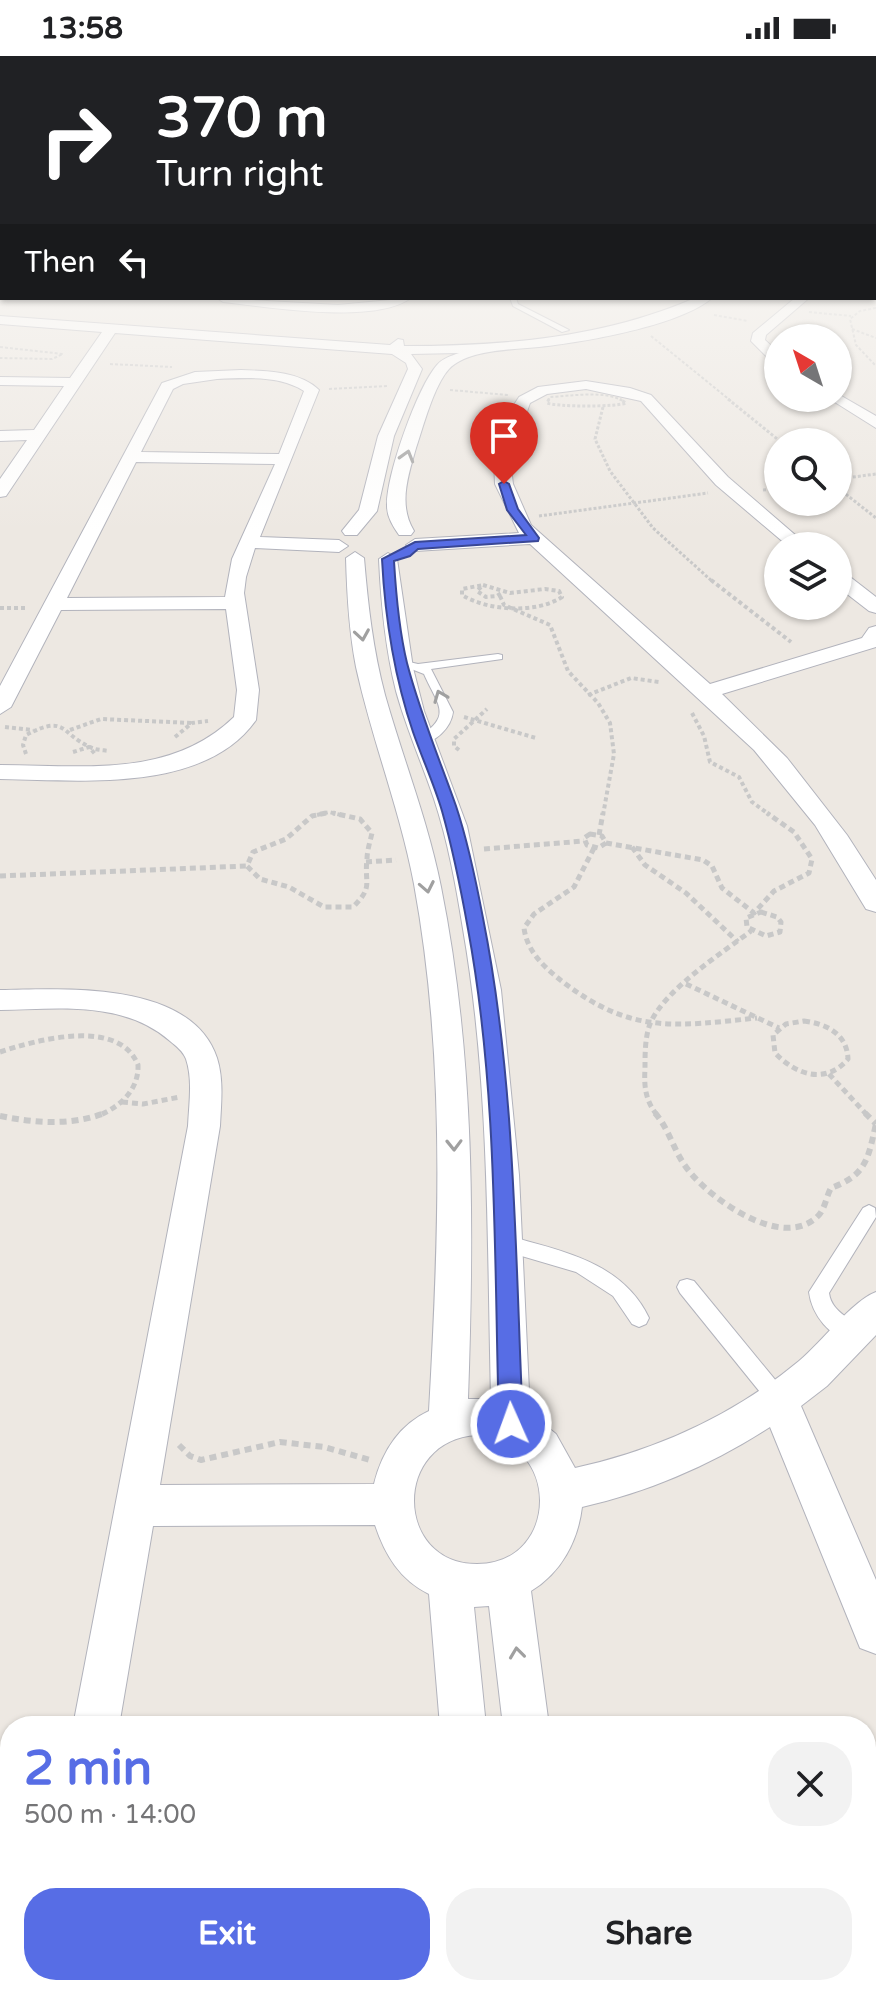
<!DOCTYPE html>
<html lang="en">
<head>
<meta charset="utf-8">
<style>
  :root { --surface:#fff; --page:#f2f2f2; --text:#202124; --muted:#757577; --accent:#576de5 }
  body { margin:0; font-family:"Varela Round",sans-serif; background:var(--page); color:var(--text); height:100vh; display:flex; flex-direction:column; font-size:30px; white-space:nowrap }
  * { box-sizing:border-box; margin:0 }
  p { font-size:26px; color:var(--muted) }
  .icon { flex:none; width:44px; height:44px; fill:none; stroke:currentColor; stroke-width:2; stroke-linecap:round; stroke-linejoin:round }
  .map { position:relative; flex:1; overflow:hidden }
  .sheet { position:absolute; left:0px; top:1660px; width:876px; height:280px; display:flex; flex-direction:column; background:var(--surface); border-radius:32px 32px 0 0; box-shadow:0 2px 6px #0004 }
  .sheet>* { flex:none }
  .banner { position:absolute; left:0px; top:0px; width:876px; height:244px; box-shadow:0 2px 6px #0004; background:#202124; color:#fff; overflow:hidden }
  .needle { width:52px; rotate:321deg }
  .fabs { position:absolute; left:764px; top:268px; display:grid; gap:16px }
  .fabs a { display:grid; place-items:center; width:88px; height:88px; border-radius:50%; background:var(--surface); box-shadow:0 2px 6px #0004; font-size:40px }
  .pin { position:absolute; display:grid; place-items:center; width:68px; height:68px; color:#fff; margin:-82px -34px; border-radius:50% 50% 50% 0; rotate:-45deg; box-shadow:0 0 8px #0007 }
  .pin .icon { rotate:45deg }
  .me { position:absolute; width:88px; margin:-44px; rotate:358deg; stroke-linejoin:round; filter:drop-shadow(0 0 6px #0008) }
  .turn { display:flex; align-items:center; gap:28px; height:168px; padding:0 24px; font-size:36px }
  .turn .icon { width:104px; height:104px; stroke-width:2.5 }
  .turn b { display:block; font-size:56px; line-height:68px }
  .then { display:flex; align-items:center; height:76px; padding:0 24px; background:#0003; gap:16px; font-size:30px }
  .round { display:grid; place-items:center; flex:none; width:84px; height:84px; border-radius:32px; background:var(--page) }
  .headline { display:flex; align-items:center; justify-content:space-between; height:136px; padding:0 24px }
  h1 { font-size:48px; font-weight:700; line-height:60px; color:var(--accent) }
  .button { display:flex; gap:16px; margin-top:auto; padding:16px 24px }
  .button a { flex:1; height:92px; border-radius:32px; background:var(--accent); color:#fff; font-size:32px; font-weight:700; line-height:92px; text-align:center }
  .button a+a { background:var(--page); color:var(--text) }
  .status { display:flex; justify-content:space-between; align-items:center; height:56px; padding:0 40px; background:var(--surface); direction:ltr }
  .status svg { height:22px; fill:currentColor }
  .map>svg:first-child { display:block }
  .lines { fill:none; stroke-linecap:round; stroke-linejoin:round }
  .lane-casing { stroke:#b2b3bc; stroke-width:2 }
  .street-casing { stroke:#b2b3bc; stroke-width:2 }
  .path-far4 { stroke:#c8c8c8; stroke-width:2; stroke-dasharray:3 2; stroke-linecap:butt }
  .path-far3 { stroke:#c8c8c8; stroke-width:3; stroke-dasharray:3 2; stroke-linecap:butt }
  .path-far2 { stroke:#c8c8c8; stroke-width:4; stroke-dasharray:4 3; stroke-linecap:butt }
  .path-far1 { stroke:#c8c8c8; stroke-width:5; stroke-dasharray:6 4; stroke-linecap:butt }
  .path { stroke:#c8c8c8; stroke-width:6; stroke-dasharray:7 5; stroke-linecap:butt }
  .lane { fill:#fff; fill-rule:evenodd }
  .street { fill:#fff; fill-rule:evenodd }
  .oneway { stroke:#a0a0a0 }
  .route { fill:#576de5; stroke:#394795; stroke-width:2 }
</style>
</head>
<body>
<div class="status"><b>13:58</b><svg viewBox="0 0 49 12"><path d="M0 12V9h3v3zM5 12V6h3v6zM10 12V3h3v9zM15 12V0h3v12zM26 1h20v11H26zM47 4h2v5h-2z"/></svg></div>
<div class="map">
<svg width="876" height="1940" viewBox="0 0 876 1940">
  <rect width="100%" height="100%" fill="#ede8e2"/>
  <g class="lines">
    <g class="lane-casing">
      <g id="lane">
        <polygon points="510,242 516,242 518,248 569,274 562,276 513,250"/>
        <path d="M 498,598 L 502,599 L 502,603 L 431,613 L 453,656 C 451,672 435,688 419,687 L 419,681 C 453,659 438,650 424,618 L 396,607 L 396,603 L 418,608 Z"/>
        <path d="M 869,1149 L 875,1152 L 876,1161 L 829,1237 C 832,1259 855,1261 863,1279 L 860,1285 L 853,1288 C 830,1280 812,1260 809,1236 L 863,1152 Z"/>
        <path d="M 505,1179 C 560,1195 622,1205 649,1262 L 646,1268 L 639,1271 L 632,1268 L 613,1240 L 576,1216 L 498,1193 L 496,1187 L 498,1181 Z"/>
        <polygon points="687,1223 694,1225 786,1337 789,1344 786,1351 779,1354 772,1351 680,1237 677,1231 680,1225"/>
      </g>
    </g>
    <g class="street-casing">
      <g id="street">
        <rect x="0" y="218" width="2" height="8"/>
        <path d="M 217,242 L 338,249 L 411,242 C 373,269 269,251 223,246 Z"/>
        <path d="M 695,242 L 712,242 C 682,268 595,284 555,289 C 525,294 470,291 449,313 C 434,329 423,371 416,392 C 408,420 398,449 414,475 L 411,479 L 399,479 C 393,470 387,461 387,450 C 386,420 417,332 437,309 C 443,302 451,300 459,297 L 411,298 L 422,313 L 394,380 L 377,455 L 357,479 L 345,479 L 342,475 L 359,454 L 378,380 L 408,313 L 406,307 L 392,298 L 115,277 L 6,440 L 0,441 L 0,423 L 27,384 L 0,385 L 0,375 L 34,374 L 64,330 L 0,329 L 0,321 L 70,322 L 102,276 L 0,268 L 0,260 L 390,289 L 398,283 L 403,284 L 404,290 C 504,290 603,282 695,242 Z"/>
        <polygon points="795,242 809,242 766,279 765,284 778,296 778,308 773,307 751,285 753,277"/>
        <path d="M 241,314 C 266,315 300,315 319,334 L 260,481 L 339,484 L 348,490 L 339,496 L 255,492 L 246,521 L 244,537 L 259,634 L 256,664 C 204,738 79,724 0,723 L 0,709 C 82,709 170,723 234,661 L 237,634 L 226,553 L 61,554 L 11,651 L 0,658 L 0,630 L 162,327 L 195,316 ZM 217,323 C 245,322 280,319 304,335 L 279,398 L 141,396 L 173,333 L 183,328 ZM 136,406 L 275,408 L 232,503 L 225,541 L 67,542 Z"/>
        <polygon points="586,325 630,332 651,339 728,421 808,490 788,490 716,429 641,345 586,333 547,338 530,347 510,404 513,428 531,469 710,628 862,582 869,572 876,570 876,591 722,638 787,702 847,779 876,824 876,856 866,853 815,769 754,694 530,488 415,495 406,489 415,483 519,477 495,428 494,404 508,358 519,341 538,331"/>
        <polygon points="838,338 876,360 876,372 833,345 831,342 838,342"/>
        <path d="M 355,496 L 364,502 C 368,549 373,594 385,639 C 403,703 428,765 441,831 C 475,1000 474,1171 468,1343 L 491,1343 C 487,1186 490,1028 463,873 C 456,830 448,785 434,743 C 422,707 406,672 396,635 C 385,591 381,547 379,503 L 388,497 L 397,503 L 413,612 L 424,655 L 467,770 L 501,934 L 519,1119 L 530,1357 L 556,1378 L 575,1412 C 657,1394 734,1359 799,1305 C 822,1286 852,1245 876,1236 L 876,1279 L 827,1330 L 801,1350 L 876,1524 L 876,1598 L 860,1592 L 770,1371 C 713,1408 649,1436 582,1451 C 578,1485 561,1517 531,1535 L 549,1670 L 503,1670 L 489,1550 L 474,1551 L 486,1670 L 440,1670 L 429,1538 C 400,1524 385,1499 375,1469 L 153,1470 L 119,1670 L 73,1670 L 188,1070 C 189,1048 193,1024 186,1003 C 183,995 176,990 170,985 C 123,944 58,953 0,954 L 0,934 C 64,933 191,924 217,1002 C 224,1024 221,1048 220,1070 L 160,1429 L 374,1428 C 382,1396 399,1369 429,1355 C 439,1179 446,1002 414,828 C 400,754 372,684 356,611 C 349,575 347,538 346,502 ZM 477,1379 C 562,1384 560,1508 477,1508 C 394,1508 392,1384 477,1379 Z"/>
        <polygon points="838,515 845,517 876,541 876,557 869,555 838,531"/>
        <polygon points="23,1930 75,1930 75,1940 21,1940"/>
        <polygon points="461,1930 513,1930 515,1940 461,1940"/>
        <polygon points="532,1930 584,1930 586,1940 532,1940"/>
      </g>
    </g>
    <g class="path-far4">
      <polyline points="876,252 860,255 850,263 856,289 876,310"/>
      <polyline points="809,256 851,260"/>
      <polyline points="714,259 748,265"/>
      <polyline points="852,273 876,282"/>
      <polyline points="651,280 731,345"/>
      <polyline points="0,291 63,298 52,303 0,302"/>
      <polyline points="110,308 172,311"/>
      <polyline points="329,333 387,330"/>
      <polyline points="450,334 508,339"/>
      <path d="M 548,345 L 550,341 C 571,340 605,334 623,345"/>
    </g>
    <g class="path-far3">
      <path d="M 549,343 L 547,347 C 557,351 617,351 626,347 L 620,343"/>
      <polyline points="728,343 781,386"/>
      <polyline points="603,351 595,383 610,415 653,472 713,526"/>
      <polyline points="838,423 876,418"/>
      <polyline points="838,432 876,462"/>
      <polyline points="763,434 778,433"/>
      <polyline points="539,460 708,437"/>
    </g>
    <g class="path-far2">
      <polyline points="711,524 791,586"/>
      <path d="M 483,529 L 510,537 L 545,533 L 559,535 L 562,541 C 536,558 488,555 462,539 L 462,533 Z"/>
      <polyline points="481,531 477,535 486,541 497,540 503,536"/>
      <polyline points="500,540 504,549 550,569 568,615 598,647 610,667 614,698 603,759"/>
      <polyline points="0,552 27,552"/>
      <polyline points="588,639 631,622 659,626"/>
      <polyline points="692,657 704,680 710,706 739,721 752,746 770,759"/>
      <polyline points="464,661 536,682"/>
      <polyline points="5,671 33,674"/>
      <polyline points="70,674 101,663 192,667"/>
      <polyline points="175,681 192,667 208,665"/>
      <polyline points="459,694 454,690 454,683 487,653"/>
      <polyline points="73,696 89,691 95,698"/>
      <path d="M 26,698 L 23,689 L 26,679 C 67,658 59,677 90,691 C 95,694 103,694 109,695"/>
      <polyline points="317,759 329,756 341,759"/>
    </g>
    <g class="path-far1">
      <path d="M 326,757 L 312,760 L 286,783 L 253,796 L 247,810 L 260,823 L 289,831 L 324,851 L 353,851 C 374,830 364,829 367,803 C 367,795 370,786 372,777 L 360,763 L 333,757"/>
      <polygon points="590,778 602,780 606,787 598,792 587,789 584,782"/>
      <polyline points="599,779 603,757"/>
      <polyline points="606,787 703,804 712,810 722,832 754,857 774,835 809,817 812,803 794,776 767,757"/>
      <polyline points="632,791 645,809 686,837 738,886"/>
      <path d="M 594,792 L 574,831 L 534,858 L 524,872 C 527,896 545,912 563,926 C 632,979 676,970 757,962"/>
      <polyline points="484,793 584,785"/>
      <polyline points="366,806 396,804"/>
      <polyline points="0,820 247,810"/>
      <polygon points="761,856 777,861 781,866 780,876 766,880 747,871 746,862"/>
      <polyline points="686,928 779,972"/>
      <path d="M 804,965 C 827,968 847,978 848,1003 C 826,1029 796,1019 775,997 L 773,979 L 786,968 Z"/>
      <path d="M 0,996 C 36,984 119,961 138,1009 C 139,1033 121,1050 100,1059"/>
      <polyline points="829,1018 867,1059"/>
      <polyline points="122,1046 143,1048 180,1041"/>
      <path d="M 657,1059 C 645,1044 644,1030 645,1012 C 645,998 645,981 650,968 C 664,934 722,897 751,875"/>
    </g>
    <g class="path">
      <path d="M 655,1057 C 670,1074 674,1097 689,1115 C 712,1144 783,1195 818,1160 C 825,1153 826,1141 831,1132 C 867,1119 868,1102 876,1068"/>
      <polyline points="865,1057 876,1068"/>
      <path d="M 0,1060 C 36,1067 70,1070 105,1057"/>
      <polyline points="179,1389 190,1400 201,1404 280,1386 324,1391 370,1404"/>
    </g>
    <use href="#lane" class="lane"/>
    <use href="#street" class="street"/>
  </g>
  <defs><path id="oneway-chevron" d="M-2-3.5L2.5 0L-2 3.5" fill="none" stroke-width="1.6" stroke-linecap="round" stroke-linejoin="round" transform="scale(2)"/></defs>
  <g class="oneway">
    <use href="#oneway-chevron" transform="translate(407 400) rotate(-74)"/>
    <use href="#oneway-chevron" transform="translate(362 579) rotate(81)"/>
    <use href="#oneway-chevron" transform="translate(440 640) rotate(-112)"/>
    <use href="#oneway-chevron" transform="translate(427 831) rotate(79)"/>
    <use href="#oneway-chevron" transform="translate(454 1089) rotate(89)"/>
    <use href="#oneway-chevron" transform="translate(517 1597) rotate(-97)"/>
  </g>
  <linearGradient id="sky" x2="0" y2="1"><stop stop-color="#7fbbe5"/><stop offset="0.43" stop-color="#f7f5f2"/><stop offset="1" stop-color="#f7f5f2" stop-opacity="0"/></linearGradient>
  <rect width="876" height="475" fill="url(#sky)"/>
  <path class="route" d="M 504,425 L 509,428 L 518,453 L 539,482 L 538,485 L 418,493 L 410,500 L 394,505 C 396,539 399,574 407,607 C 420,657 439,702 456,750 C 468,786 476,825 483,862 C 516,1028 515,1199 523,1368 L 519,1376 L 511,1379 L 503,1376 L 499,1368 C 494,1204 498,1035 468,873 C 461,834 453,794 442,755 C 434,728 422,702 413,676 C 394,620 385,562 382,503 L 415,486 L 526,479 L 507,454 L 499,428 Z"/>
</svg>
<div class="fabs">
<a><svg class="needle" viewBox="-14 -14 28 28"><path d="M0-13l5 13h-10z" fill="#e53935"/><path d="M0 13l5-13h-10z" fill="#757577"/></svg></a>
<a><svg class="icon" aria-label="search" viewBox="0 0 24 24"><circle cx="10" cy="10" r="6"/><path d="M15 15l6 6"/></svg></a>
<a><svg class="icon" aria-label="layers" viewBox="0 0 24 24"><path d="M12 4l9 5-9 5-9-5zM3 14l9 5 9-5"/></svg></a>
</div>
<div class="pin" style="left:504px;top:428px;background:#d93025"><svg class="icon" aria-label="arrive" viewBox="0 0 24 24"><path d="M6 21V4h12l-3 4 3 4H6"/></svg></div>
<svg class="me" style="left:511px;top:1368px" viewBox="-20 -20 40 40"><circle r="17" fill="#576de5" stroke="#fff" stroke-width="3"/><path d="M0-11L8 9 0 5-8 9z" fill="#fff"/></svg>
<div class="banner">
<div class="turn"><svg class="icon" aria-label="right" viewBox="0 0 24 24"><path d="M7 20v-9h11M14 6l5 5-5 5"/></svg><div><b>370 m</b>Turn right</div></div>
<div class="then">Then<svg class="icon" aria-label="left" viewBox="0 0 24 24"><path d="M17 20v-9H6M10 6l-5 5 5 5"/></svg></div>
</div>
<section class="sheet">
<div class="headline"><div><h1>2 min</h1><p>500 m · 14:00</p></div><a class="round"><svg class="icon" aria-label="close" viewBox="0 0 24 24"><path d="M6 6l12 12M18 6L6 18"/></svg></a></div>
<div class="button"><a>Exit</a><a>Share</a></div>
</section>
</div>
</body>
</html>
